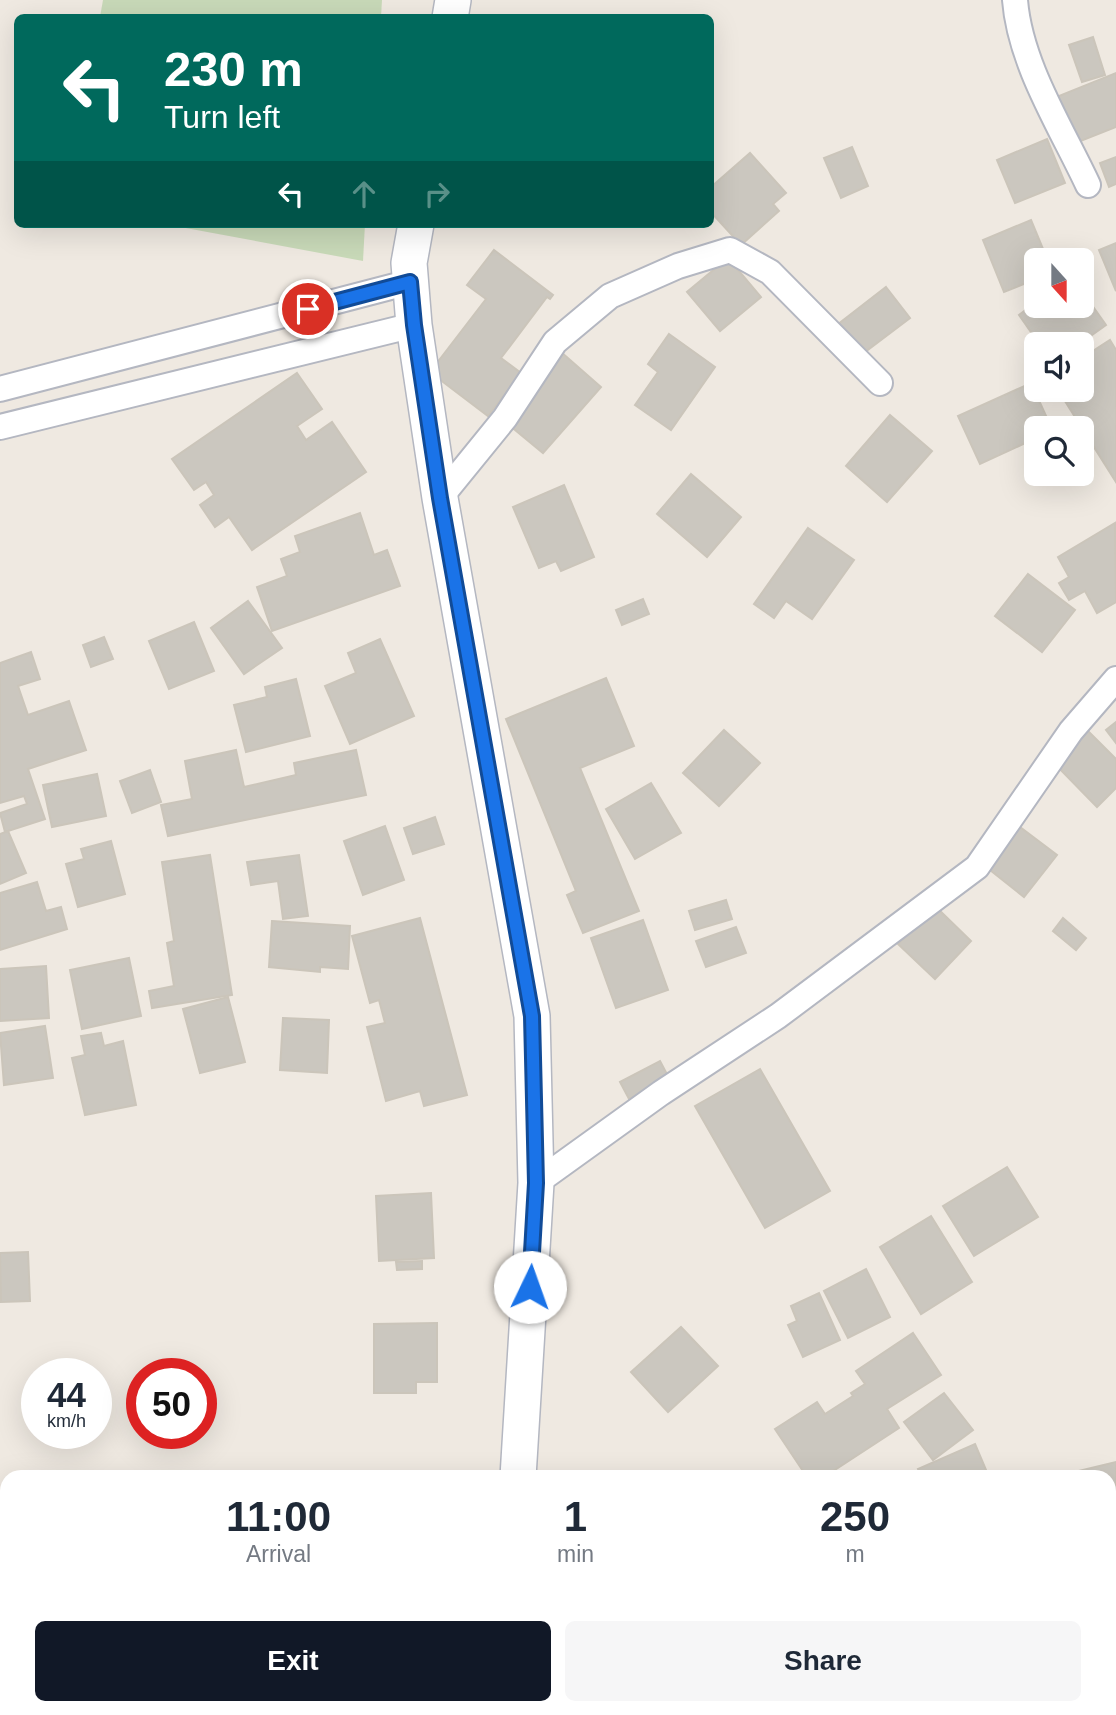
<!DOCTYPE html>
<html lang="en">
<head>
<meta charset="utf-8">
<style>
  :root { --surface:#fff; --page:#f6f6f7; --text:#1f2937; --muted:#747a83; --accent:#111827 }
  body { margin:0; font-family:Arial,sans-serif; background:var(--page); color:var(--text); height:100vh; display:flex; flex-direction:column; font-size:26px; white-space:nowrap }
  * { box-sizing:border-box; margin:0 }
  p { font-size:23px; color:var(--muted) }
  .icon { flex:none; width:38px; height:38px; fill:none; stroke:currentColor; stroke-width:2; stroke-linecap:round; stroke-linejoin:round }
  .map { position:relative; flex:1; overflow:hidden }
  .details { position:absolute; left:0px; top:1470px; width:1116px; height:245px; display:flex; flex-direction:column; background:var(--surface); border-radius:21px 21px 0 0; box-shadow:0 7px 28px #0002 }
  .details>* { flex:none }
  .hud { position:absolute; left:14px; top:14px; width:700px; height:214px; border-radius:10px; box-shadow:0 7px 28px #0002; background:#00695c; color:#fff; overflow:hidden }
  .needle { width:46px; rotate:159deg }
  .fabs { position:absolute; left:1024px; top:248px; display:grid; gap:14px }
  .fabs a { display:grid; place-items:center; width:70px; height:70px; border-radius:10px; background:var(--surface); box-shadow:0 7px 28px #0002; font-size:35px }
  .speed { position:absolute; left:21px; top:1358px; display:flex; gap:14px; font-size:35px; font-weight:700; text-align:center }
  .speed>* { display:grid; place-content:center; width:91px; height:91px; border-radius:50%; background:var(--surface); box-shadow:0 7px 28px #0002; line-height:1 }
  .speed small { font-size:18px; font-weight:400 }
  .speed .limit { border:10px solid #d22; background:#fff; color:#111 }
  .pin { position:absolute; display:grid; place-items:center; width:60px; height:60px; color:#fff; margin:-30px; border:4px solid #fff; border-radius:50%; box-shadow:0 2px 7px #0007 }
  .me { position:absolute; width:77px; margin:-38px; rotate:3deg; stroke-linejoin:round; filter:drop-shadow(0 0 5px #0008) }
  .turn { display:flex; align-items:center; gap:24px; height:147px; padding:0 35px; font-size:32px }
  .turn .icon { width:91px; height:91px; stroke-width:2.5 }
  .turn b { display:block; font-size:49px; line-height:60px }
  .lanes { display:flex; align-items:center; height:66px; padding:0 35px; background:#0003; justify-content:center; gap:35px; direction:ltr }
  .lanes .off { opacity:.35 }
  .eta { display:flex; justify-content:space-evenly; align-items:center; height:119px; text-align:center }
  .eta b { font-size:42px; font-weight:800; line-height:49px }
  .action { display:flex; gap:14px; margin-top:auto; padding:14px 35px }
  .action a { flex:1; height:80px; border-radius:10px; background:var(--accent); color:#fff; font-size:28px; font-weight:800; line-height:80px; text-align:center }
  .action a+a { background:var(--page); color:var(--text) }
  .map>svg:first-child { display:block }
  .cemetery { fill:#c8d9b8 }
  .building { fill:#cbc7bf; stroke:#cbc5ba; stroke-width:2 }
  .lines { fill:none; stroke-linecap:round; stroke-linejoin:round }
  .minor-casing { stroke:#b4b7c1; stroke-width:28 }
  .secondary-casing { stroke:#b4b7c1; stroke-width:38 }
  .minor { stroke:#fff; stroke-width:24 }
  .secondary { stroke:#fff; stroke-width:35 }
  .route-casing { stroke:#114b97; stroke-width:18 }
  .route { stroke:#1a73e8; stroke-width:12 }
</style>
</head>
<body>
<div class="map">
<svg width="1116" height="1715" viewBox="0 0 1116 1715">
  <rect width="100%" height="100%" fill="#efe9e1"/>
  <g class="cemetery">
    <polygon points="103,0 382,0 381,17 100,17"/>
    <polygon points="164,224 365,224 363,261"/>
  </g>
  <g class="building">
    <polygon points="1093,37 1105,75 1082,82 1069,45"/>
    <polygon points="1116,73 1116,127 1068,146 1049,100"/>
    <polygon points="1047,139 1065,183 1015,203 997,160"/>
    <polygon points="852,147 868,186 841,198 824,158"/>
    <polygon points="750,153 786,193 773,204 779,211 741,245 710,211 710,188"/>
    <polygon points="1116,157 1116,184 1109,187 1100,163"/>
    <polygon points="1031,220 1048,261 1036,261 1036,279 1004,292 983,240"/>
    <polygon points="1116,243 1116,291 1099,250"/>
    <polygon points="494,250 553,295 550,299 547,297 501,358 521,373 488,416 430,372 486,299 467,285"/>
    <polygon points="728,258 761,297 720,331 687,292"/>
    <polygon points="886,287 910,318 861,355 837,325"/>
    <polygon points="1082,291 1106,325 1078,345 1040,345 1019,315 1036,302 1036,306 1082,306"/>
    <polygon points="669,334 715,367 671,430 635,405 658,372 648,364"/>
    <polygon points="1110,340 1116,350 1116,482 1058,390 1082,390 1082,358"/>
    <polygon points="561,352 601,387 543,453 503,420"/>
    <polygon points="297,373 322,409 297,426 306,440 332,422 366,472 252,550 229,517 215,527 200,505 214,495 206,482 194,490 172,459"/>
    <polygon points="1031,383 1052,429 1036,429 1036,438 980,464 958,416"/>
    <polygon points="890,415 932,451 887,502 846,466"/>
    <polygon points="691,474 741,517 707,557 657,514"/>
    <polygon points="564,485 594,557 561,571 556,561 539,568 513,507"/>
    <polygon points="360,513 374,555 387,550 400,586 272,631 257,587 287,576 281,559 300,552 295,536"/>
    <polygon points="1115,523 1116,602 1097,613 1085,591 1069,600 1059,583 1069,577 1058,557"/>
    <polygon points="808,528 854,560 812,619 786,601 774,618 754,604"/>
    <polygon points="1028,574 1075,610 1042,652 995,616"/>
    <polygon points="643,599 649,614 622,625 616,610"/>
    <polygon points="248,601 282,648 244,674 211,628"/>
    <polygon points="194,622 214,671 169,689 149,641"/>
    <polygon points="104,637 113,659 91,667 83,645"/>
    <polygon points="380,639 414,716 350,744 325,686 356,673 348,653"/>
    <polygon points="31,652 40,679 18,686 28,715 69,701 86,750 28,769 45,819 5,832 0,813 27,804 24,796 0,803 0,663"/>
    <polygon points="606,678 634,746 580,768 639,911 583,933 567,895 576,891 506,719"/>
    <polygon points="296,679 310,736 246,752 234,705 267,697 265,687"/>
    <polygon points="1116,722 1116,743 1106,730"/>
    <polygon points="1085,728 1116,759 1116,788 1097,807 1052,761"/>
    <polygon points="724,730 760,763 719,806 683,773"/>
    <polygon points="236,750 244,787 296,775 294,763 356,750 366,795 168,836 161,805 192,799 185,761"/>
    <polygon points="150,770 161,802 132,813 120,781"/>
    <polygon points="97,774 106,816 52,827 43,785"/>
    <polygon points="651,783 681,833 635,859 606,809"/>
    <polygon points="435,817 444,844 413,854 404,828"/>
    <polygon points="1012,821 1057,855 1024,897 980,862"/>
    <polygon points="385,826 404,880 363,895 344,841"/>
    <polygon points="8,831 26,873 0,884 0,834"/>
    <polygon points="111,841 125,894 78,907 66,864 84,859 81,849"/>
    <polygon points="210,855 232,995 152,1008 149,991 174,986 167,943 174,941 162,862"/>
    <polygon points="299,855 308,916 283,919 278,881 251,885 247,862"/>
    <polygon points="37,882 46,911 61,907 67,929 0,950 0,893"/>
    <polygon points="726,900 732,919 695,930 689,911"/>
    <polygon points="935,906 971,941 935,979 898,944"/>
    <polygon points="420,918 467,1095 424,1106 420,1091 386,1101 367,1027 385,1023 379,1000 370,1003 352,936"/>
    <polygon points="1063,918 1086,938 1076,950 1053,931"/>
    <polygon points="643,920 668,990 616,1008 591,938"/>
    <polygon points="272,921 350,926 348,969 320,967 320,972 269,967"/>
    <polygon points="736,927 746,953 706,967 696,941"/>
    <polygon points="129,958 141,1016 82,1029 70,970"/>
    <polygon points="46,966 49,1018 0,1021 0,969"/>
    <polygon points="228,997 245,1062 200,1073 183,1009"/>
    <polygon points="283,1018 329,1020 327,1073 280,1070"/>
    <polygon points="45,1026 53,1078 4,1085 0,1033"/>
    <polygon points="101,1033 104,1046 123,1041 136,1105 85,1115 72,1058 85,1055 81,1036"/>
    <polygon points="660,1061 669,1078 629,1099 620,1082"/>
    <polygon points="760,1069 830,1191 765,1228 695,1106"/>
    <polygon points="1007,1167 1038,1217 974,1256 943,1206"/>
    <polygon points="431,1193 434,1258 379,1261 376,1196"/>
    <polygon points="931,1216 972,1282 921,1314 880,1247"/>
    <polygon points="28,1252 30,1301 1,1302 0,1253"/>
    <polygon points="422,1261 422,1269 397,1270 396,1262"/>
    <polygon points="866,1269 890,1317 848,1338 824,1291"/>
    <polygon points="819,1293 840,1340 803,1357 788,1325 797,1321 791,1306"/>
    <polygon points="437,1323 437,1382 416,1382 416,1393 374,1393 374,1324"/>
    <polygon points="681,1327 718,1366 668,1412 631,1372"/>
    <polygon points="913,1333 941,1375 887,1409 899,1428 824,1477 807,1477 775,1429 817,1402 825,1414 853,1396 851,1393 865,1384 856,1371"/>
    <polygon points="944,1393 973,1430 933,1460 904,1422"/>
    <polygon points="975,1444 989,1477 922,1477 918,1469"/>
    <polygon points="1116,1462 1116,1516 1110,1518 1110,1477 1062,1475"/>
  </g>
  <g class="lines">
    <g class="minor-casing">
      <g id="minor">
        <path d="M 1015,0 C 1020,64 1061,127 1088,185"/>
        <polyline points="0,389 410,282"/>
        <polyline points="0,427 414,325"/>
        <polyline points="440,498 505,418 555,342 610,296 678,266 730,250 770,272 880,383"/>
        <polyline points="536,1183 661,1093 778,1016 977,867 1071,731 1116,679"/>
      </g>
    </g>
    <g class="secondary-casing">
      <g id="secondary">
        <polyline points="450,18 453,0"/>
        <polyline points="416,224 409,263 414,325 440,498 532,1016 536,1183 518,1477"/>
        <polyline points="473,1715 475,1708"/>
      </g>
    </g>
    <use href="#minor" class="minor"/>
    <use href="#secondary" class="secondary"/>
  </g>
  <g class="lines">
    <g class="route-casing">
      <polyline id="route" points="308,309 410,282 414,325 440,498 532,1016 536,1183 530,1287"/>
    </g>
    <use href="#route" class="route"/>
  </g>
</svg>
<div class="fabs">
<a><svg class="needle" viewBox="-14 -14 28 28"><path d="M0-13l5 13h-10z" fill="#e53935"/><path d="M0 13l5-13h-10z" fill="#747a83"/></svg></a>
<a><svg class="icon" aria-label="sound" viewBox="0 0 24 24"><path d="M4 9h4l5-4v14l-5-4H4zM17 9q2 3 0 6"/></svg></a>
<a><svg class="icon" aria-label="search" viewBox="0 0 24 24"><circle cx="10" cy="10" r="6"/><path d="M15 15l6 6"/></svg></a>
</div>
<div class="speed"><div>44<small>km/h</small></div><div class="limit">50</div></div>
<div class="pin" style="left:308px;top:309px;background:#d93025"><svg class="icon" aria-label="arrive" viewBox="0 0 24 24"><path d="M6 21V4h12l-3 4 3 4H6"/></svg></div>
<svg class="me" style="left:530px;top:1287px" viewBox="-20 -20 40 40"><circle r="19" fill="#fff"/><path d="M0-13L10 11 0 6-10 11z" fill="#1a73e8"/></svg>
<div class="hud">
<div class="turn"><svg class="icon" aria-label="left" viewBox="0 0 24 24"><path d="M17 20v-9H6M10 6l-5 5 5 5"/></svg><div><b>230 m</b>Turn left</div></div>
<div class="lanes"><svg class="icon" aria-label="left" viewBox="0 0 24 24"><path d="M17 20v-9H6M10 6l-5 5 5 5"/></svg><svg class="icon off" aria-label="ahead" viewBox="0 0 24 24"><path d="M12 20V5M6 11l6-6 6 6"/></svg><svg class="icon off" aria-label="right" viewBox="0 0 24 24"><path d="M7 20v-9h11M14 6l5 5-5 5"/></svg></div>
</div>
<section class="details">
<div class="eta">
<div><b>11:00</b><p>Arrival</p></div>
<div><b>1</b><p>min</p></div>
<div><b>250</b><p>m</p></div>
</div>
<div class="action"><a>Exit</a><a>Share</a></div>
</section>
</div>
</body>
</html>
